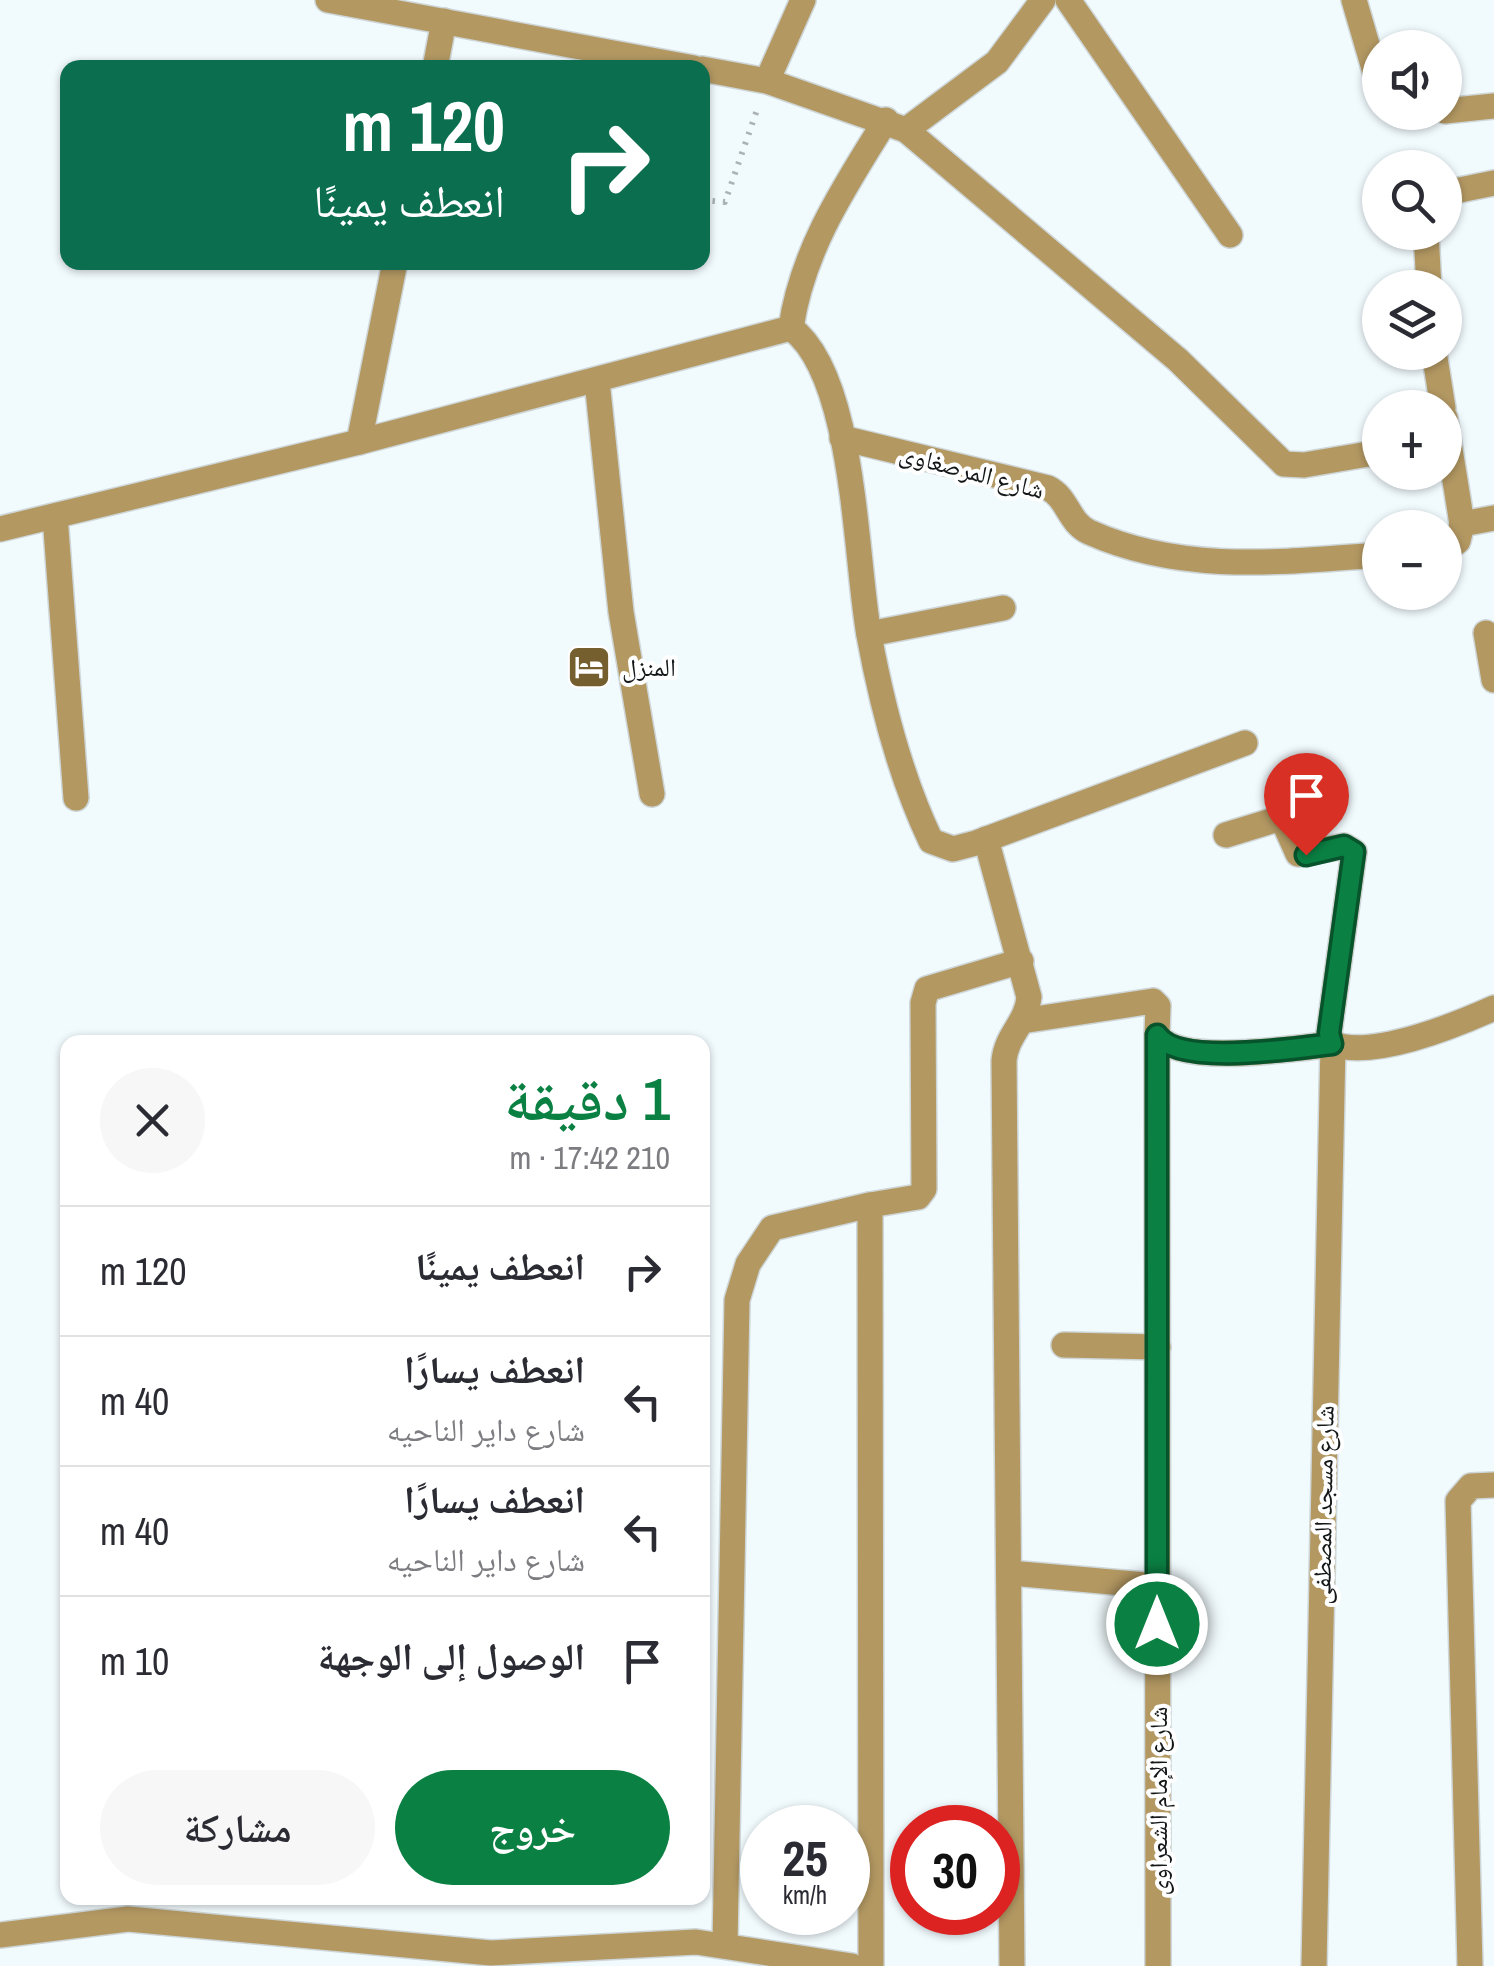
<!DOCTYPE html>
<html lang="ar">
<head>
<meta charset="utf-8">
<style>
  :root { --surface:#fff; --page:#f7f7f7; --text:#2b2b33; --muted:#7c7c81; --line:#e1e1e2; --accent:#0b8043 }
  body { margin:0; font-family:"Archivo Narrow","Noto Naskh Arabic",sans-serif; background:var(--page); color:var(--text); direction:rtl; height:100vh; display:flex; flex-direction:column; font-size:38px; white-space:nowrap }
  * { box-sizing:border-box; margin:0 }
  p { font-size:32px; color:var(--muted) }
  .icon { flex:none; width:55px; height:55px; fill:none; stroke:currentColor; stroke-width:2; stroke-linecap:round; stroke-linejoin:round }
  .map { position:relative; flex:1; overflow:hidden; direction:ltr }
  .drawer { position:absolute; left:60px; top:1035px; width:650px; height:870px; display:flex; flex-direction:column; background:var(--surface); border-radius:20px; box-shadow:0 2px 8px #0004; direction:rtl }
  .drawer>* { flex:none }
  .banner { position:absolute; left:60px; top:60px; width:650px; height:210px; border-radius:20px; box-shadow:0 2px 8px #0004; direction:rtl; background:#0b6e4f; color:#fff; overflow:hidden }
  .tools { position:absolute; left:1362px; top:30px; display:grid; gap:20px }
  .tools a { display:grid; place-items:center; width:100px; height:100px; border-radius:50%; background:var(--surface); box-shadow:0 2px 8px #0004; font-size:50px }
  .speed { position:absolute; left:740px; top:1805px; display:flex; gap:20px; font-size:50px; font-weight:700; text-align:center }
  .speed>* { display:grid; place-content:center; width:130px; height:130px; border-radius:50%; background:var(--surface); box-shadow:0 2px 8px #0004; line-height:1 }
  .speed small { font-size:25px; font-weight:400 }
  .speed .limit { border:15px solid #d22; background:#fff; color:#111 }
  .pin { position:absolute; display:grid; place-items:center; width:85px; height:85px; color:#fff; margin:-102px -42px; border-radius:50% 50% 50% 0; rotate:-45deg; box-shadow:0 0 10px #0007 }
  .pin .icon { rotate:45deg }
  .me { position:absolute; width:110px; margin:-55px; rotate:0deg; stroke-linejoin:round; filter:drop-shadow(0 0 8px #0008) }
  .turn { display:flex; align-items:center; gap:35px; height:210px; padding:0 40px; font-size:45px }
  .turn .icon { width:130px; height:130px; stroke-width:2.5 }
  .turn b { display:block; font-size:70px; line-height:85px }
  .round { display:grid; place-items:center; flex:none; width:105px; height:105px; border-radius:52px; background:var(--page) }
  .head { display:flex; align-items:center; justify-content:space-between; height:170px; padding:0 40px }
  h1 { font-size:60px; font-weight:600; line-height:75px; color:var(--accent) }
  .button { display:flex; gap:20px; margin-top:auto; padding:20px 40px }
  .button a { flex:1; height:115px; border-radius:60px; background:var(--accent); color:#fff; font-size:40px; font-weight:600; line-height:115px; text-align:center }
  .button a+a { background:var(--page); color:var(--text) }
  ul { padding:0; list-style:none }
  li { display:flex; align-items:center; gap:30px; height:130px; padding:0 40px; border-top:2px solid var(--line) }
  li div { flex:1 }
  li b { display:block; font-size:38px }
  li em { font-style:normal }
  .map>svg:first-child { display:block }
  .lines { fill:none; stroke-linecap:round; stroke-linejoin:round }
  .street-casing { stroke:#ced6d8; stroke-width:28 }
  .path { stroke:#abb2b4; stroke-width:6; stroke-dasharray:2.5 8; stroke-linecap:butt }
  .street { stroke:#b39862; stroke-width:25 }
  .route-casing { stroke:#07532c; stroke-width:25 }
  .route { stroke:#0b8043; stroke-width:18 }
  .labels { text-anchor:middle; stroke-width:8; stroke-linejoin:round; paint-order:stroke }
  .street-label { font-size:25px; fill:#141718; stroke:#fff }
  .poi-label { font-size:25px; fill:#141718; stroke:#fff; text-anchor:start }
</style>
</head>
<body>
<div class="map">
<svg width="1494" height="1966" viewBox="0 0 1494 1966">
  <rect width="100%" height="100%" fill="#f1fafd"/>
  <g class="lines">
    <g class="street-casing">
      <g id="street">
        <polyline points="328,0 694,68"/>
        <polyline points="1068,0 1230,235"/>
        <polyline points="1354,0 1380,89"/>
        <polyline points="435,68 444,21"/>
        <polyline points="702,69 767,81 906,130 1178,360 1284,464 1304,465 1380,452"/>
        <polyline points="767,81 803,0"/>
        <polyline points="1445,111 1494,106"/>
        <polyline points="1398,112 1429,112"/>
        <polyline points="906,130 997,62 1043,0"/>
        <polyline points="1445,193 1494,183"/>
        <polyline points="1426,232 1429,288"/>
        <path d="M 791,328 C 855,375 855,557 869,635 C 882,706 900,776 931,841 L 953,849 L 976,843 L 1245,743"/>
        <path d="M 791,328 C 802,250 845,186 886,120"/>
        <polyline points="1434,352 1443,408"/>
        <polyline points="597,381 621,612 652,794"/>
        <polyline points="1445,418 1462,524 1458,541 1445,551"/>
        <path d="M 842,438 L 1048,488 C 1068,498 1068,522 1089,532 C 1182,574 1282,562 1380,555"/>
        <polyline points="359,442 395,262"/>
        <polyline points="55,516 76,798"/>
        <polyline points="1462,524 1494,518"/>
        <polyline points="0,529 359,442 791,328"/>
        <polyline points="1486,633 1494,680"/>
        <polyline points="869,634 1003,608"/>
        <path d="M 1226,835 L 1278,819 L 1285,825 L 1298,854 L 1344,846 L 1354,852 L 1329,1033 L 1333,1044 C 1373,1059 1456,1025 1494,1008"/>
        <path d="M 986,839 L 1029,997 C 1027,1023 1006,1035 1004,1061 L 1012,1966"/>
        <path d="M 1022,1021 L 1153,1001 L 1158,1006 L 1157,1035 C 1179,1067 1297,1048 1333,1044 L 1314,1966"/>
        <polyline points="1157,1035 1158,1966"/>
        <polyline points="1064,1345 1158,1347"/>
        <polyline points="1010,1573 1157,1586"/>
        <polyline points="0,1935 128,1919 491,1953 696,1942 852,1966"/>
        <polyline points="725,1945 737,1300 748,1264 772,1228 870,1205"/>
        <polyline points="871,1966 870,1205 918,1197 924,1189 923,1003 927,989 1021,961"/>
        <polyline points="1470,1966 1458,1501 1471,1486 1494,1485"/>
      </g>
    </g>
    <polyline class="path" points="702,200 725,202 758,107"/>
    <use href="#street" class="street"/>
  </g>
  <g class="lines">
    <g class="route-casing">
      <path id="route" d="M 1157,1624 L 1157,1035 C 1179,1067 1297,1048 1332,1044 L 1329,1033 L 1354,852 L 1344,846 L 1306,855"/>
    </g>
    <use href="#route" class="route"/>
  </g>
  <defs>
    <g id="hotel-square" transform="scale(2.25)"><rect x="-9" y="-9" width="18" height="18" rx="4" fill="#755f2e" stroke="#fff"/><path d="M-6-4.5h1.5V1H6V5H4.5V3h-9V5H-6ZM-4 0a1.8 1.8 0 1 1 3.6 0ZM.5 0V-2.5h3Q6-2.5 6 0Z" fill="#fff"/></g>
  </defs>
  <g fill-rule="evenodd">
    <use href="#hotel-square" x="589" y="667"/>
  </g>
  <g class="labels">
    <g class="street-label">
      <text transform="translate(972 471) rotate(15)" y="9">شارع المرصغاوى</text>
      <text transform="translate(1323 1505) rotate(-89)" y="9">شارع مسجد المصطفى</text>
      <text transform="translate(1158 1801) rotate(-90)" y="9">شارع الإمام الشعراوى</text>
    </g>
    <g class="poi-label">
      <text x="622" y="676">المنزل</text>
    </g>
  </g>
</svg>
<div class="tools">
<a><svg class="icon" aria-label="sound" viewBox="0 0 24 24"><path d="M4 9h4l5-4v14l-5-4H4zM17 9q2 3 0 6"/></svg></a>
<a><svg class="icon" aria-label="search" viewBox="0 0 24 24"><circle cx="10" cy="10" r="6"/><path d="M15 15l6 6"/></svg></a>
<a><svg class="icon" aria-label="layers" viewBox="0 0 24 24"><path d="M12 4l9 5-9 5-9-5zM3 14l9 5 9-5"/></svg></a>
<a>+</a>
<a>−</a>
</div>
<div class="speed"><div>25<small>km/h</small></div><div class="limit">30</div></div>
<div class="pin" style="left:1306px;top:855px;background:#d93025"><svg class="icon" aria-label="arrive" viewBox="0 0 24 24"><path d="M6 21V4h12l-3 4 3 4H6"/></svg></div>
<svg class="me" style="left:1157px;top:1624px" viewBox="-20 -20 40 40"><circle r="17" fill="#0b8043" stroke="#fff" stroke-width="3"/><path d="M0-11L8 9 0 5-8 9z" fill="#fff"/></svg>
<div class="banner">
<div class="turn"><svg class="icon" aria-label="right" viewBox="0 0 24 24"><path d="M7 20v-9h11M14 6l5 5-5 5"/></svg><div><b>120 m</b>انعطف يمينًا</div></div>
</div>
<section class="drawer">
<div class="head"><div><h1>1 دقيقة</h1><p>210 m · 17:42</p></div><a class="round"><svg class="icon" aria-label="close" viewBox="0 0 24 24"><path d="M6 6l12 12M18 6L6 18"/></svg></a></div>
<ul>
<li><svg class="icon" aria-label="right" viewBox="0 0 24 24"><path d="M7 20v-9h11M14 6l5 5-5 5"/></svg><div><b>انعطف يمينًا</b></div><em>120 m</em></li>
<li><svg class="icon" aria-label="left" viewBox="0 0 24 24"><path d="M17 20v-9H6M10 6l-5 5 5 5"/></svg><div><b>انعطف يسارًا</b><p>شارع داير الناحيه</p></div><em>40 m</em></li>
<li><svg class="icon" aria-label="left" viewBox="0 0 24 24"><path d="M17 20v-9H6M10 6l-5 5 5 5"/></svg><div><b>انعطف يسارًا</b><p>شارع داير الناحيه</p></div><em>40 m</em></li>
<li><svg class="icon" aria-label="arrive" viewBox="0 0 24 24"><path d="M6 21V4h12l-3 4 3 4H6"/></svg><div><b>الوصول إلى الوجهة</b></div><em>10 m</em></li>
</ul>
<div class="button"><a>خروج</a><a>مشاركة</a></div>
</section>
</div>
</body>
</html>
